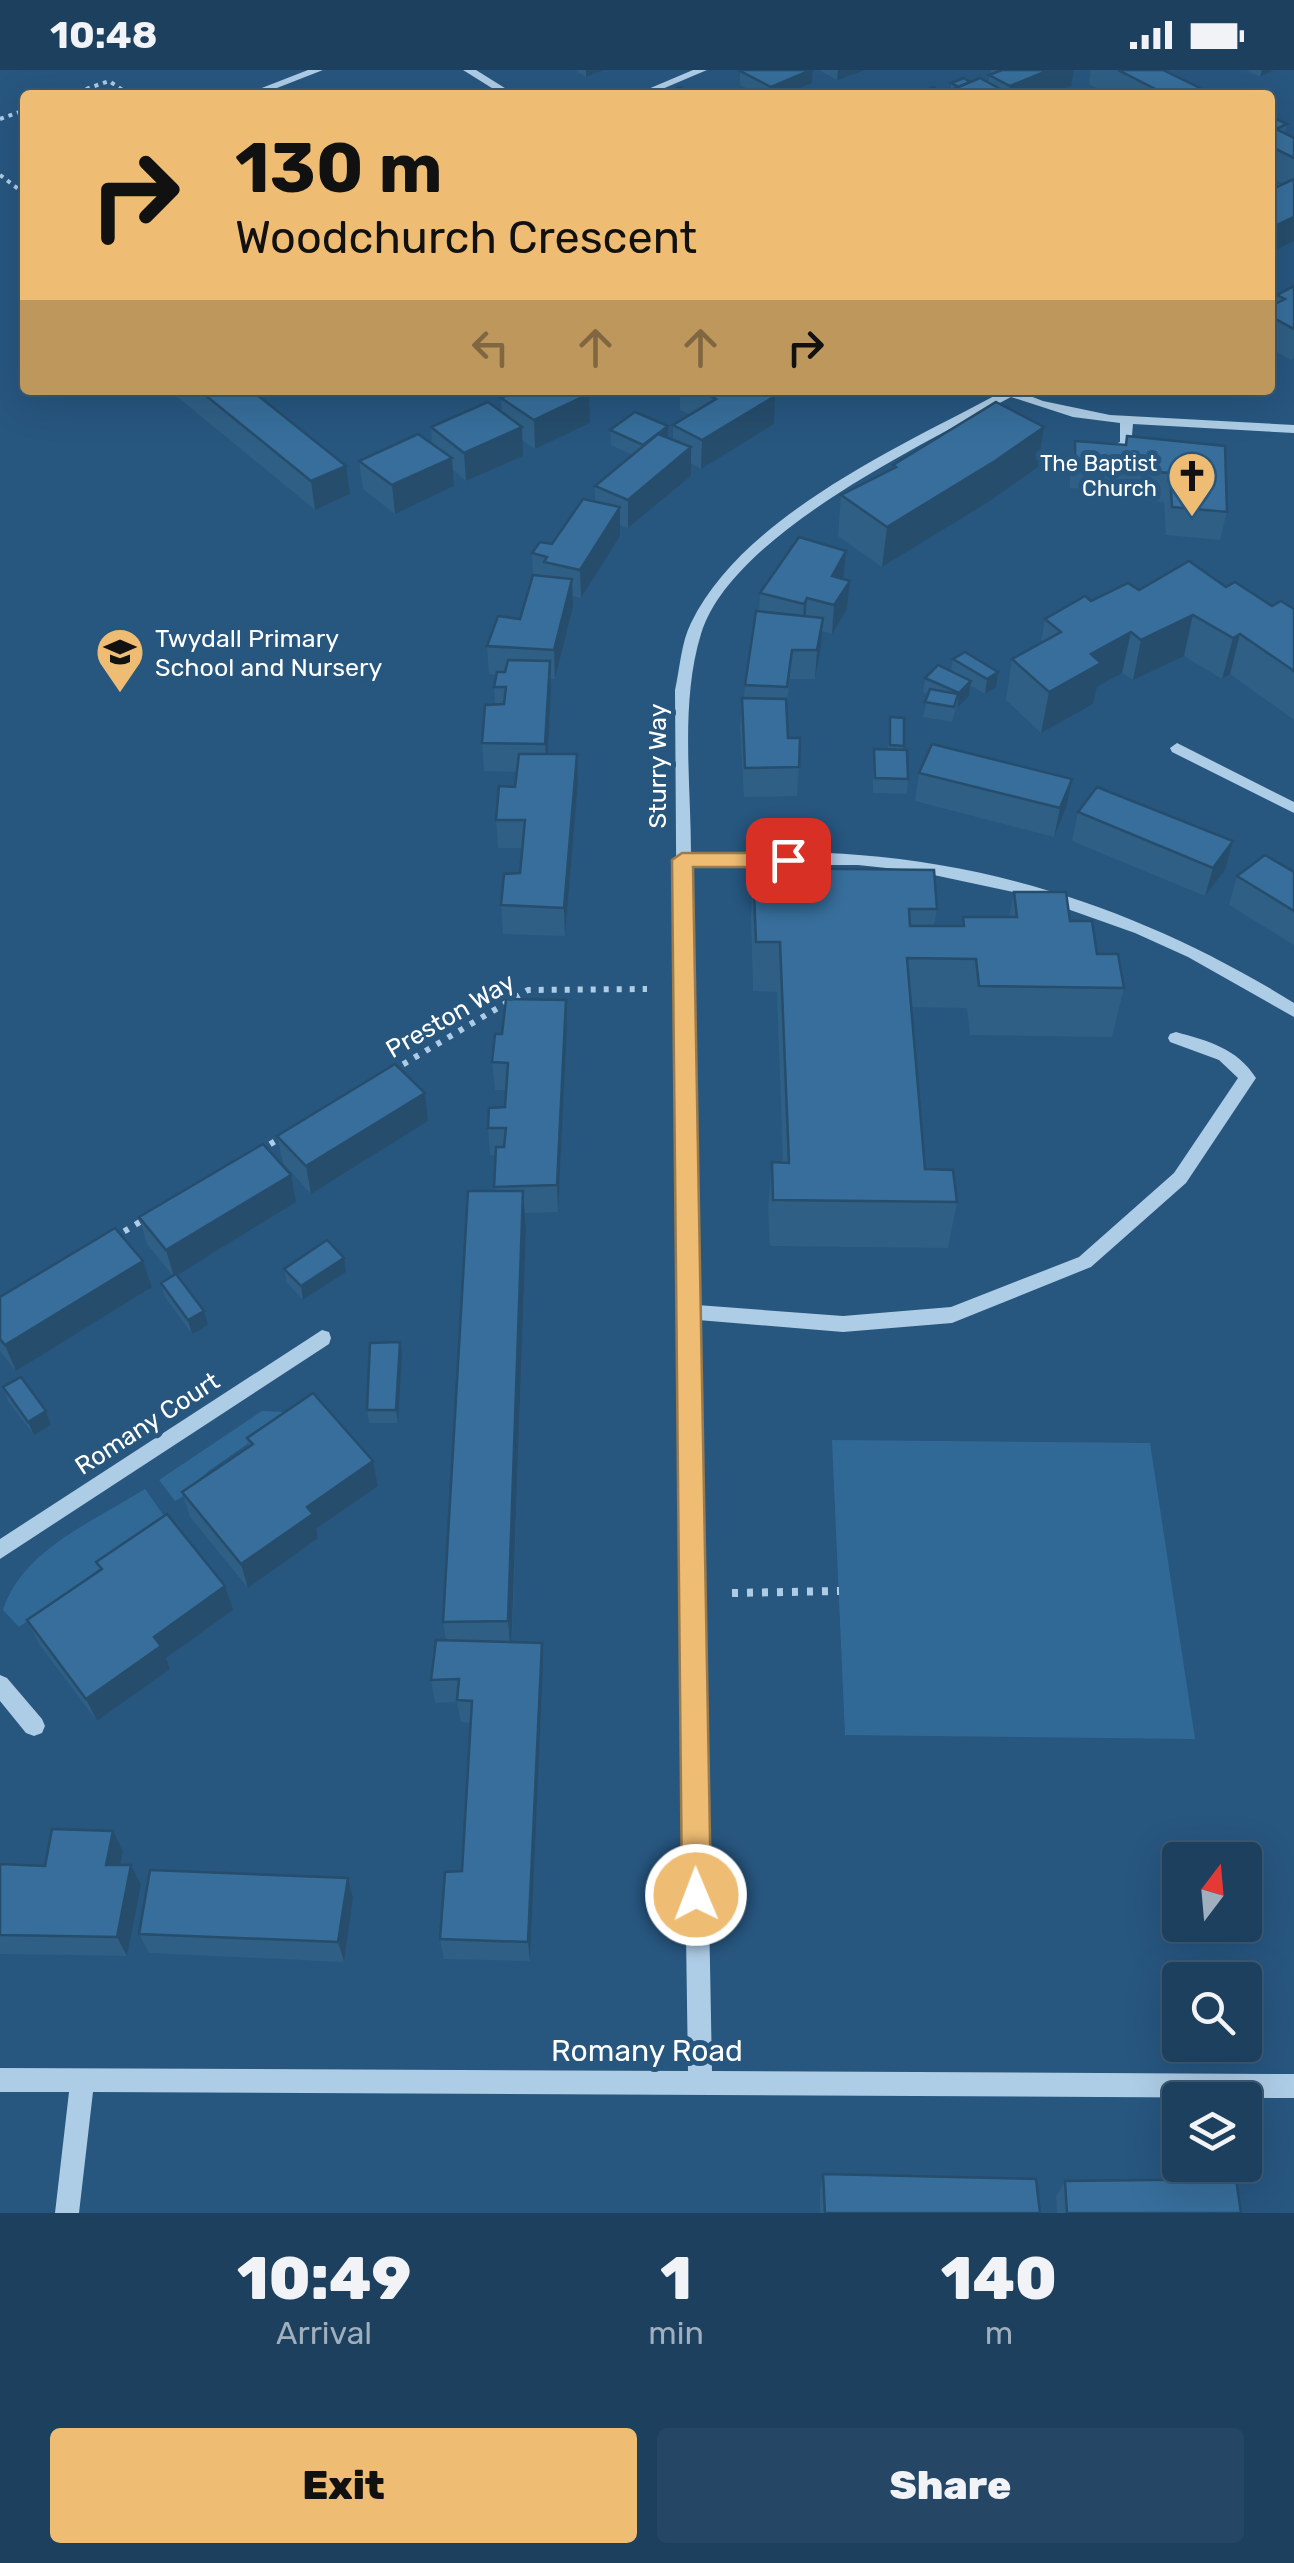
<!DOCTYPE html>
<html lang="en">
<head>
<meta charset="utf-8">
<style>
  :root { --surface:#1d405f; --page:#254765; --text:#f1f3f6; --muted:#a0afbd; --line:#3b5974; --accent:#eebd73 }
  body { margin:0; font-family:Rubik,sans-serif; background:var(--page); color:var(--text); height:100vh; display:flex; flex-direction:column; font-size:38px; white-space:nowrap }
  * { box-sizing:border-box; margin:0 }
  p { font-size:32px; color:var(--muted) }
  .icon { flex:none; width:55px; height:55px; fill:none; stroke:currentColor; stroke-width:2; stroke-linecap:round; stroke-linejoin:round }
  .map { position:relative; height:2143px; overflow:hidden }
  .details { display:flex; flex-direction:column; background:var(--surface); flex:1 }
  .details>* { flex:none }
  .hud { position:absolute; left:20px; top:20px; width:1255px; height:305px; border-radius:10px; box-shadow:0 10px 40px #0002,0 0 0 2px var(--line); background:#eebd73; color:#111; overflow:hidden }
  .needle { width:65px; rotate:16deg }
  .tools { position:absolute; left:1162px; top:1772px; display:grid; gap:20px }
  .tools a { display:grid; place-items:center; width:100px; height:100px; border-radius:10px; background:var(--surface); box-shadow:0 10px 40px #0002,0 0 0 2px var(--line); font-size:50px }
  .pin { position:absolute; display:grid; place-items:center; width:85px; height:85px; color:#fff; margin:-42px; border-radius:20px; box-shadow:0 5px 15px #0006 }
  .me { position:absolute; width:110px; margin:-55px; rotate:359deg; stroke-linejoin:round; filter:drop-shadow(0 0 8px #0008) }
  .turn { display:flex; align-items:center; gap:35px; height:210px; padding:0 50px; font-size:45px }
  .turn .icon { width:130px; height:130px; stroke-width:2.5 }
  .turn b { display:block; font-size:70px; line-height:85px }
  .lanes { display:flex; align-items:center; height:95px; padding:0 50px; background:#0003; justify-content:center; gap:50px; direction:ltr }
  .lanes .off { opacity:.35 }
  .eta { display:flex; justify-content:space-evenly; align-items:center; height:170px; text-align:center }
  .eta b { font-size:60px; font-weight:800; line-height:70px }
  .action { display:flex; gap:20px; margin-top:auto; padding:20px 50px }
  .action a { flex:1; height:115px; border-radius:10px; background:var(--accent); color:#111; font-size:40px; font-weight:800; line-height:115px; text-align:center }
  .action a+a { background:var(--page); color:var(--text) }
  .status { display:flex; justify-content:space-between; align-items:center; height:70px; padding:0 50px; background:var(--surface); direction:ltr }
  .status svg { height:28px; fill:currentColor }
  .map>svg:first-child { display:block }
  .green { fill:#316996 }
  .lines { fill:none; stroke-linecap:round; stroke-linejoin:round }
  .path-far2 { stroke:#adcce5; stroke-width:4; stroke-dasharray:4 5; stroke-linecap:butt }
  .path-far1 { stroke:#adcce5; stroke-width:6; stroke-dasharray:5 8; stroke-linecap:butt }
  .path { stroke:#adcce5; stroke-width:8; stroke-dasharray:6 9; stroke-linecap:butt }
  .minor { fill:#adcce5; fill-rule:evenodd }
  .wall { fill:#2f5f85 }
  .shaded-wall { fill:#264d6c }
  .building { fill:#376e9b; stroke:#264d6c; stroke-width:2.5 }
  .route { fill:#eebd73; stroke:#9b7b4b; stroke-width:2.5 }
  .labels { text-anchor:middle; stroke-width:10; stroke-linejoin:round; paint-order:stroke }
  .far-poi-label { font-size:22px; fill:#fff; stroke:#27567f; text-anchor:end }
  .poi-label { font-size:25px; fill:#fff; stroke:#27567f; text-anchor:start }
  .street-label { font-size:25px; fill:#fff; stroke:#27567f }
  .near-street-label { font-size:30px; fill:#fff; stroke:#27567f }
</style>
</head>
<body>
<div class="status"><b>10:48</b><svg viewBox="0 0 49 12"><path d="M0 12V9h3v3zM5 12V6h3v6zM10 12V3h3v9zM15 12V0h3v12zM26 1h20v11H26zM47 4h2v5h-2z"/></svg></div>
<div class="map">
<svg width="1294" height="2143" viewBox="0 0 1294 2143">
  <rect width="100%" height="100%" fill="#27567f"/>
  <g class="green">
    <path d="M 262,1341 L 286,1342 C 262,1365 237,1381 210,1400 C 197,1410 192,1423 175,1431 L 159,1410 Z"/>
    <polygon points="832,1370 1150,1373 1195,1669 845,1665"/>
    <path d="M 145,1419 L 167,1450 L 19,1557 L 3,1540 C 22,1480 94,1451 145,1419 Z"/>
  </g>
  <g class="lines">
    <g class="path-far2">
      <polyline points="69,25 109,11 130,25"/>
      <polyline points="0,49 25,40"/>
      <polyline points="0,105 25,124"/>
      <polyline points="1270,112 1284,119"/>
    </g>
    <g class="path-far1">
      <polyline points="392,1001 528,920 647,919"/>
      <polyline points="259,1081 282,1067"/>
      <polyline points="113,1168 145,1149"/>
    </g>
    <polyline class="path" points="732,1523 839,1521"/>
    <g class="minor">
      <polygon points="308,0 323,0 259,25 244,25"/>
      <polygon points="463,0 476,0 516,25 503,25"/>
      <polygon points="693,0 707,0 648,25 634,25"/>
      <path d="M 998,320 L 1015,320 L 1043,331 L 1110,345 L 1294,355 L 1294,363 L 1133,354 L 1131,376 C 1120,384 1109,393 1097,383 L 1120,372 L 1120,353 L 1073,347 L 1011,327 C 923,374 731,465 701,564 C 680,632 691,714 691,784 C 747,784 803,780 859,785 C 1015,797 1161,850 1294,933 L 1294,947 L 1188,887 L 1135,863 L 1028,825 L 915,801 L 858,795 L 692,795 L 697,1235 L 843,1246 L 951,1237 L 1079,1187 L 1174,1103 L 1238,1008 L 1219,990 L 1170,972 L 1168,968 L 1170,964 L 1176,962 C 1208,971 1237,978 1256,1008 L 1186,1113 L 1091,1197 L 952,1253 L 843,1262 L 698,1250 L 712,2001 L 1294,2004 L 1294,2028 L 93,2022 L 79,2143 L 55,2143 L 69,2022 L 0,2022 L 0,1998 L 688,2001 L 681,1524 L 675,620 C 680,598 681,573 691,553 C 743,446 899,377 1000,323 Z"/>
      <polygon points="1177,673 1294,732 1294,743 1172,682 1170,678"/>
      <polygon points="322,1260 329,1262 331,1268 329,1274 0,1489 0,1469"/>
      <polygon points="0,1605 7,1608 42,1649 45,1656 42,1663 34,1666 26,1663 0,1631"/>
    </g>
  </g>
  <g class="wall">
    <polygon points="575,0 604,0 586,7"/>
    <polygon points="742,0 813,0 812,13 784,25 760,25 740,15 740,1"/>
    <polygon points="819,0 866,0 837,10"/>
    <polygon points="991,0 1074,0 1071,16 1050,25 924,25 924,21 944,23 951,20 951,13 988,13"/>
    <polygon points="1091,0 1164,0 1214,25 1110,25 1089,14"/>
    <polygon points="1246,0 1274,0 1260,7"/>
    <polygon points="1270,50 1287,54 1285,63 1294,68 1294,171 1270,183 1270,120 1284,114 1270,107"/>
    <polygon points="1294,216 1294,288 1291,290 1270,278 1270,234 1275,234 1277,225"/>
    <polygon points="169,320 251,320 350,424 315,440"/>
    <polygon points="680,320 764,320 774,354 701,399 691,393 691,406 628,458 620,455 620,466 581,528 573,526 573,537 555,609 551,609 548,684 577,684 578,713 565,866 503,864 501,835 520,803 522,778 498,778 496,750 515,717 517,702 484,701 482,673 495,634 494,617 496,605 489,604 487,576 520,549 533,505 532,483 552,474 595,431 595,416 633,385 611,375 610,360 668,368 673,370 673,355 691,345 680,340"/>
    <polygon points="809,320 845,320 836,325 830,321 821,326"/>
    <polygon points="501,328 590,353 535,379 522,370 523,386 466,411 453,400 454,416 395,444 363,419 359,391 432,374 431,357 502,343"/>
    <polygon points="1044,357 1038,397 990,431 882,497 838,466 841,425 893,399 893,395"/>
    <polygon points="1075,371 1125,375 1227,442 1220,470 1166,465 1164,432 1096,427 1096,420 1070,418 1070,399"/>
    <polygon points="843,509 850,511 847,539 832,564 822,561 815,609 790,609 786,639 788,668 799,697 797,726 744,727 740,657 742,628 744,628 745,615 759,541 760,523"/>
    <polygon points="1226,517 1272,536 1294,539 1294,650 1230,604 1222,609 1184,586 1133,610 1122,603 1097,617 1093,634 1041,663 1006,630 1012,589 1041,573 1045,549 1091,531 1139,520"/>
    <polygon points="965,582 996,617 985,624 971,616 969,626 956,638 952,652 923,647 928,625 923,622 925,608 951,602 953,589"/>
    <polygon points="890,647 904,648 903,680 908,709 907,724 873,723 873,694 874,679 888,679"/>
    <polygon points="919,703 1066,738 1054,767 915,731"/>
    <polygon points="1078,742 1233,771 1225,800 1205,826 1072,771"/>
    <polygon points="753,798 937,839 934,856 962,856 963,847 1009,847 1014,822 1070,851 1124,918 1112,967 970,965 967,938 911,937 925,1099 957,1132 948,1178 770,1176 768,1139 772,1092 783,1092 777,922 753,921 751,848"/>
    <polygon points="1294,802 1294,875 1229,835 1237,806"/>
    <polygon points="566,930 567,958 558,1142 525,1143 526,1159 512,1572 542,1573 543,1596 530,1891 444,1889 440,1869 462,1801 471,1653 461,1652 457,1632 435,1633 431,1610 446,1570 443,1552 494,1121 495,1085 490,1085 488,1058 505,1037 506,1020 495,1020 492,992 502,964"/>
    <polygon points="425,1023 428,1051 311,1124 283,1093 277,1066"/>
    <polygon points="296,1132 177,1205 208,1255 192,1264 165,1227 161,1213 173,1206 147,1174 139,1147"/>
    <polygon points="143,1191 152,1217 16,1301 0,1281 0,1227"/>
    <polygon points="284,1199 346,1202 303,1230 287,1213"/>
    <polygon points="402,1285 398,1353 369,1353 367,1340"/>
    <polygon points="3,1317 46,1341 51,1355 34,1365 8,1331"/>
    <polygon points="247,1368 373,1391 378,1416 316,1459 318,1468 248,1518 190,1447 182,1422 249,1377"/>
    <polygon points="96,1492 233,1540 166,1588 170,1599 97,1651 39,1574 27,1550 100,1500"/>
    <polygon points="123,1782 121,1795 141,1815 127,1886 0,1884 0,1794 45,1796"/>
    <polygon points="348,1808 353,1828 344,1892 149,1883 139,1864"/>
    <polygon points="823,2104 1040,2143 820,2143 820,2120"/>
    <polygon points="1065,2111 1241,2143 1057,2143 1056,2127"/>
  </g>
  <g class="shaded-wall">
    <polygon points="586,0 604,0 586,7"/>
    <polygon points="811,0 813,0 812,13 784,25 771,25 771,17"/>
    <polygon points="838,0 866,0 837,10"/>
    <polygon points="1049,0 1074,0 1071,16 1050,25 1009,25 1010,16"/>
    <polygon points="1262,0 1274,0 1260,7"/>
    <polygon points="1294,136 1294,171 1270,183 1275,156"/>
    <polygon points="821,320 830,320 830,321 821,326"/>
    <polygon points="589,324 590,353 535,379 534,350"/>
    <polygon points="775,326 774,354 701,399 702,370"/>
    <polygon points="668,356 668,371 643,375"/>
    <polygon points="522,357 523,386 466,411 464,383"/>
    <polygon points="1044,357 1038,397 990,431 882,497 887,457"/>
    <polygon points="691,377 691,406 628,458 628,430"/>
    <polygon points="452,388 454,416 395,444 392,415"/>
    <polygon points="346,396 350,424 315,440 311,411"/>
    <polygon points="620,437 620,466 581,528 580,500"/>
    <polygon points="846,481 843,510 832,506"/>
    <polygon points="572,509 573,537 555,609 554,580"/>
    <polygon points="850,511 847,539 832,564 834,535"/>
    <polygon points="807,528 805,556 802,563 804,534"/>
    <polygon points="1193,545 1184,586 1133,610 1141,570"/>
    <polygon points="823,548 821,576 815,609 817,580"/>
    <polygon points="1131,562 1122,603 1097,617 1093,634 1041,663 1049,622 1091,584"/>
    <polygon points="1240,564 1230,604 1222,609 1233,568"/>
    <polygon points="550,591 551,620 547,702 545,674"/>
    <polygon points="998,602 996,617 985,624 987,609"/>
    <polygon points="971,611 969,626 957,638 959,623"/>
    <polygon points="577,684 578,713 565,866 564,838"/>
    <polygon points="1072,709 1066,738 1054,767 1060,738"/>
    <polygon points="1233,771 1225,800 1205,826 1213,798"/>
    <polygon points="566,930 567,958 558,1142 557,1115"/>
    <polygon points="425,1023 428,1051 311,1124 306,1096"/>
    <polygon points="291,1105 296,1132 174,1207 166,1180"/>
    <polygon points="523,1121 526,1159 511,1584 508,1551"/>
    <polygon points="344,1188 346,1202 303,1230 301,1216"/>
    <polygon points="143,1191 152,1217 16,1301 5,1275"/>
    <polygon points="204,1241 208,1255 192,1264 188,1250"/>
    <polygon points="400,1272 402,1285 398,1353 396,1340"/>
    <polygon points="46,1341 51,1355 34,1365 28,1352"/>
    <polygon points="373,1391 378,1416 316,1459 318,1468 248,1518 241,1494 307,1437"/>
    <polygon points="225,1516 233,1540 166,1588 170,1599 97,1651 86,1629 154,1567"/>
    <polygon points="542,1573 543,1596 530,1891 528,1872"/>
    <polygon points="113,1761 123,1782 116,1816 106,1795"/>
    <polygon points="131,1795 141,1815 127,1886 117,1867"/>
    <polygon points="348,1808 353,1828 344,1892 338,1872"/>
  </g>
  <g class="building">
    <polygon points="742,0 811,0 771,17 740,1"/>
    <polygon points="1002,0 1049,0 1010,16 989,5"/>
    <polygon points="1118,0 1163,0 1214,25 1167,25"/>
    <polygon points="964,8 970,12 959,17 951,13"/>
    <polygon points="980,8 1002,20 989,25 932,25 924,21 933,17 944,23"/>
    <polygon points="680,17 693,25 660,25"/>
    <polygon points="1274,48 1287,54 1276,59 1294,68 1294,88 1270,76 1270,50"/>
    <polygon points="1294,109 1294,147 1275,156 1270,153 1270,120"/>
    <polygon points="1294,216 1294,259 1270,246 1270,234 1273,235 1285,229 1277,225"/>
    <polygon points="199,320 251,320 346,396 311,411"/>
    <polygon points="518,320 583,320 589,324 534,350 501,328"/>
    <polygon points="698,320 764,320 775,326 702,370 673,355 716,329"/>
    <polygon points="488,332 522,357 464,383 431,357"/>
    <polygon points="996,332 1044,357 995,391 887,457 841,425 896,397 893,395"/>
    <polygon points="635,342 668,356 643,375 610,360"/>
    <polygon points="418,364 452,388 392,415 359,391"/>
    <polygon points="658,364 691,377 628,430 595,416"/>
    <polygon points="1127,366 1225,376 1227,442 1172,437 1170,403 1102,398 1102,392 1075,390 1075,371 1126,375"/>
    <polygon points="583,429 620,437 580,500 544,492 547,487 532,483 540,472 552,474"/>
    <polygon points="799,467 846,481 832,506 850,511 834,535 807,528 804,534 760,523"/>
    <polygon points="1189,491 1226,517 1235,512 1272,536 1281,531 1294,539 1294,601 1240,564 1233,568 1193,545 1141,570 1131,562 1091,584 1101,593 1049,622 1012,589 1061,562 1045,549 1085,526 1091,531 1128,513 1139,520"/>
    <polygon points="533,505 572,509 554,580 487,576 498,546 520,549"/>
    <polygon points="756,541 823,548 817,580 792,580 787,617 745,615"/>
    <polygon points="965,582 998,602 987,609 953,589"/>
    <polygon points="508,590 550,591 545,674 482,673 485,635 504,634 506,617 494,617 497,602 505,602"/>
    <polygon points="938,595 971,611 959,623 925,608"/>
    <polygon points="930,619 958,624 954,637 925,632"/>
    <polygon points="742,628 786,629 788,668 800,668 799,697 745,698"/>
    <polygon points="890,647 904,648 904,676 890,675"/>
    <polygon points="932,674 1072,709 1060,738 919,703"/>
    <polygon points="874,679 907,680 908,709 875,708"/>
    <polygon points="519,684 577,684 564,838 501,835 504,804 520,803 525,750 496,750 499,716 515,717"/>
    <polygon points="1097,717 1233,771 1213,798 1078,742"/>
    <polygon points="1265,785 1294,802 1294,841 1237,806"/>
    <polygon points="753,798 934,800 937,839 909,839 910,856 964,856 963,847 1017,847 1014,822 1066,822 1070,851 1092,851 1097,884 1118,884 1124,918 979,916 976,889 907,888 925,1099 953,1100 957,1132 773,1130 772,1092 789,1093 780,872 756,872"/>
    <polygon points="506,929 566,930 557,1115 494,1117 496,1077 504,1077 506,1058 488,1058 489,1038 505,1037 508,993 492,992 495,964 502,964"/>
    <polygon points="395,994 425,1023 306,1096 277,1066"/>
    <polygon points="263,1074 291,1105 166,1180 139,1147"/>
    <polygon points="468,1121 523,1121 508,1551 443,1552"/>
    <polygon points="115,1158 143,1191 5,1275 0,1269 0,1227"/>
    <polygon points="327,1170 344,1188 301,1216 284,1199"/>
    <polygon points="176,1204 204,1241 188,1250 161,1213"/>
    <polygon points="400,1272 396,1340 367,1340 370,1273"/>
    <polygon points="21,1307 46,1341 28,1352 3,1317"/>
    <polygon points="313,1323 373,1391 307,1437 313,1444 241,1494 182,1422 253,1374 247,1368"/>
    <polygon points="167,1444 225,1516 154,1567 161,1576 86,1629 27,1550 102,1499 96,1492"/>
    <polygon points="436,1570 542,1573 528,1872 440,1869 445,1802 462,1801 472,1631 457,1630 459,1609 431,1610"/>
    <polygon points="52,1759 113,1761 106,1795 131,1795 117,1867 0,1865 0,1794 45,1796"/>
    <polygon points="150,1800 348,1808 338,1872 139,1864"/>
    <polygon points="823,2104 1036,2109 1040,2143 825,2143"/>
    <polygon points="1236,2109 1241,2143 1067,2143 1065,2111"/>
  </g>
  <polygon class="route" points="682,783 788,783 798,790 788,797 693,797 711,1825 707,1835 696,1839 686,1835 682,1825 672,790"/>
  <defs>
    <g id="church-pin" transform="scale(2.5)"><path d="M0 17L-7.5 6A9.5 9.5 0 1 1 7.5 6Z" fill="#eebd73" stroke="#27567f"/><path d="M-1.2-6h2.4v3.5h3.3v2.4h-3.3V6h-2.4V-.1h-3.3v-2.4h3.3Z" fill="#111"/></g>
    <g id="school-pin" transform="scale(2.5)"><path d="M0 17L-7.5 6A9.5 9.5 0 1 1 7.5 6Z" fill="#eebd73" stroke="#27567f"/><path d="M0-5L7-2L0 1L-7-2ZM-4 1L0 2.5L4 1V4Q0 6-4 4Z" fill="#111"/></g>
  </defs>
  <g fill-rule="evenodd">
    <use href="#church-pin" x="1192" y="406"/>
    <use href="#school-pin" x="120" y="582"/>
  </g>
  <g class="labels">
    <g class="far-poi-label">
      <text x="1157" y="401">The Baptist<tspan x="1157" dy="25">Church</tspan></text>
    </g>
    <g class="poi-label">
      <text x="155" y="577">Twydall Primary<tspan x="155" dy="29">School and Nursery</tspan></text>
    </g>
    <g class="street-label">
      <text transform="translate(657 696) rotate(-90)" y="9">Sturry Way</text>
      <text transform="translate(450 945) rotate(-30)" y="9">Preston Way</text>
      <text transform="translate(147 1353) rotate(-33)" y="9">Romany Court</text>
    </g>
    <g class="near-street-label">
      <text x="647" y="1991">Romany Road</text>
    </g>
  </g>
</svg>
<div class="tools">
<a><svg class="needle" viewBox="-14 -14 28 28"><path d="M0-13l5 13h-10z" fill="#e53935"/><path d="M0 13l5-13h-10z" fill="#a0afbd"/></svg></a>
<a><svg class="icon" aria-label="search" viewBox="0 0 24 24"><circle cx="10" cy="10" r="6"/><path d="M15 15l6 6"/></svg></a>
<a><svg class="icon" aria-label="layers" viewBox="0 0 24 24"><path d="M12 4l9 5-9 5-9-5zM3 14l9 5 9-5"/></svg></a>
</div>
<div class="pin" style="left:788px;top:790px;background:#d93025"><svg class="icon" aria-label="arrive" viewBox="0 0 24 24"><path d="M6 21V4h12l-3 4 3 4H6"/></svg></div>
<svg class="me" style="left:696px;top:1825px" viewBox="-20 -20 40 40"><circle r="17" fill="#eebd73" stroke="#fff" stroke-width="3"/><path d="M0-11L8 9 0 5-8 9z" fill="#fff"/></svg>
<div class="hud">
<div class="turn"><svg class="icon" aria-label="right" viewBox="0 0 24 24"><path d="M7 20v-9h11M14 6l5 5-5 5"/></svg><div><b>130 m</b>Woodchurch Crescent</div></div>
<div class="lanes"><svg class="icon off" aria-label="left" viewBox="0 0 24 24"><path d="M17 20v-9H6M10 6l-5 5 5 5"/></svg><svg class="icon off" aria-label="ahead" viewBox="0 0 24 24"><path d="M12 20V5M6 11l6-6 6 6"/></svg><svg class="icon off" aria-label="ahead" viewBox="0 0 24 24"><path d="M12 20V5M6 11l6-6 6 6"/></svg><svg class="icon" aria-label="right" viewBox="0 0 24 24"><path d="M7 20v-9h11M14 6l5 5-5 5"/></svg></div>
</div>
</div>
<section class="details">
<div class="eta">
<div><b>10:49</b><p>Arrival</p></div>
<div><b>1</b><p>min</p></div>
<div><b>140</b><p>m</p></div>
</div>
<div class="action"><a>Exit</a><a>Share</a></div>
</section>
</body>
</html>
